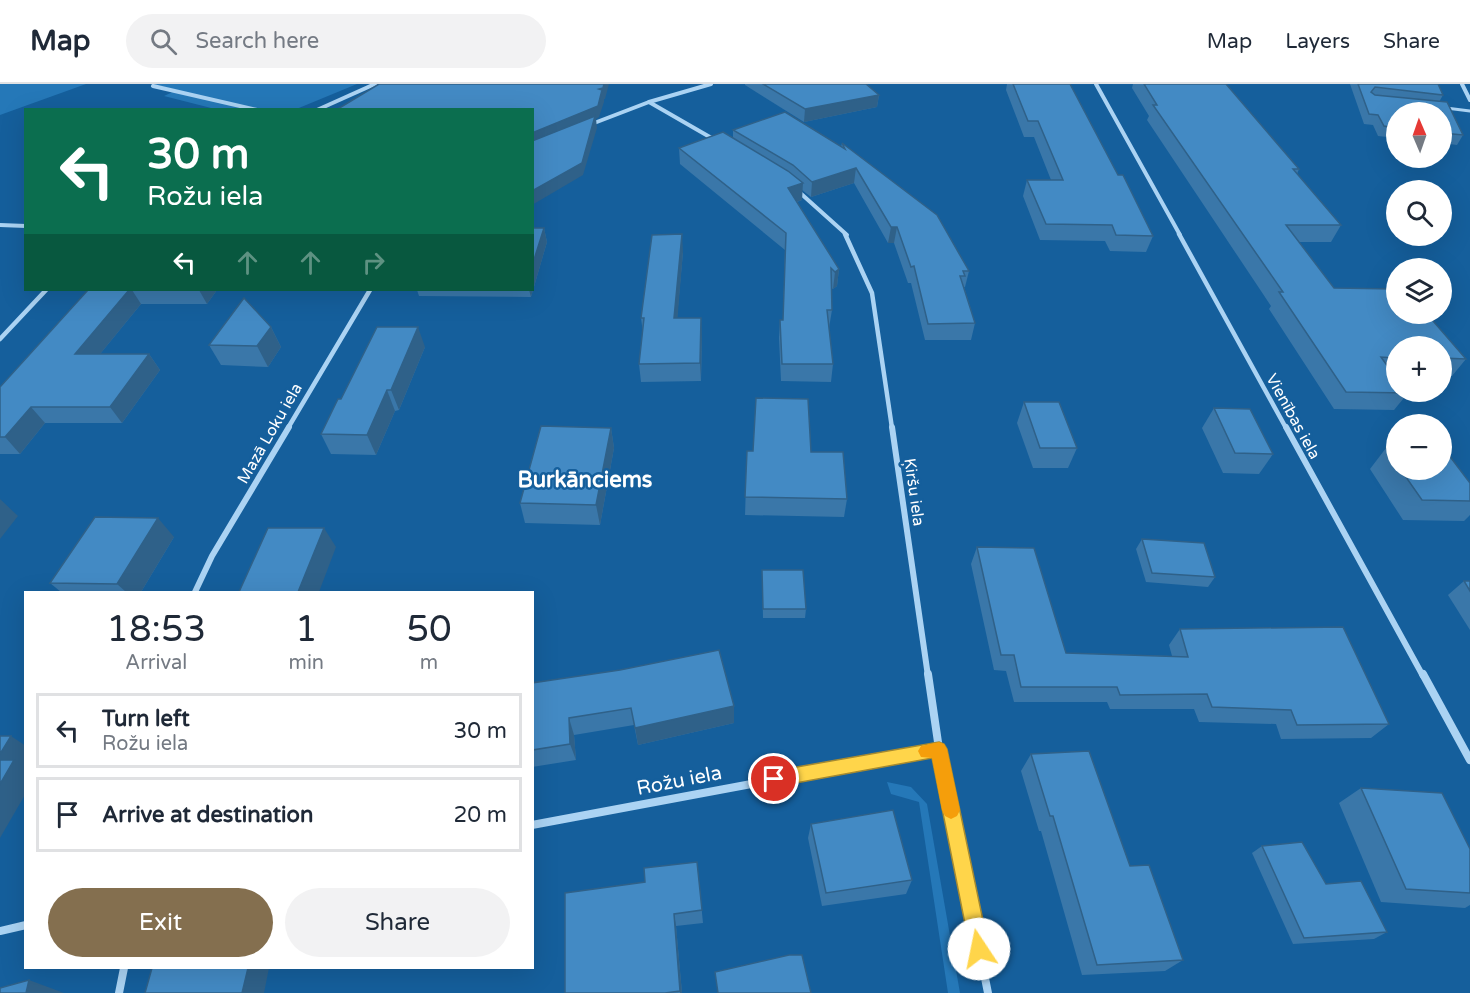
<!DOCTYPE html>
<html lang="en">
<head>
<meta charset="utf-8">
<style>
  :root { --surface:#fff; --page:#f2f2f3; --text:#1f2937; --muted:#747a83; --line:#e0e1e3; --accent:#846f4f }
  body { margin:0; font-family:"Varela Round",sans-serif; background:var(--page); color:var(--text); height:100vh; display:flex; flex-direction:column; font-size:22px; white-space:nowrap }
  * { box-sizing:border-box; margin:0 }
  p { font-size:20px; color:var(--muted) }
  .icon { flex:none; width:33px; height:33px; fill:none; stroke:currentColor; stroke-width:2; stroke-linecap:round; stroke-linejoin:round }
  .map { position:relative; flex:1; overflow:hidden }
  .panel { position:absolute; left:24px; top:507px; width:510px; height:378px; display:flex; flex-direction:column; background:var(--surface); border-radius:0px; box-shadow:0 6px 24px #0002 }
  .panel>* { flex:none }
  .banner { position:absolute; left:24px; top:24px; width:510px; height:183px; border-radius:0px; box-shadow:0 6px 24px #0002; background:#0b6e4f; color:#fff; overflow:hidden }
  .needle { width:39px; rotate:358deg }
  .fabs { position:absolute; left:1386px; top:18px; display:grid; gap:12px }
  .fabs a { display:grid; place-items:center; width:66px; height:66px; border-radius:50%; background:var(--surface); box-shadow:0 6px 24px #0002; font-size:30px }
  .pin { position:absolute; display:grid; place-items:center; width:51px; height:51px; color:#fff; margin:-26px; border:3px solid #fff; border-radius:50%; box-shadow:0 2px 6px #0007 }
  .me { position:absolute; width:66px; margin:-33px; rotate:349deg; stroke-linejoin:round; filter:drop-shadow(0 0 4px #0008) }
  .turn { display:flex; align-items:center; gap:21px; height:126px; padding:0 24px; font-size:27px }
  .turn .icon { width:78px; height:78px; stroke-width:2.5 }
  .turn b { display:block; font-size:42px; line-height:51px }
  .lanes { display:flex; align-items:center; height:57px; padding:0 24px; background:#0003; justify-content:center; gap:30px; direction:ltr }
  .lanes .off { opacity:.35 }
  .eta { display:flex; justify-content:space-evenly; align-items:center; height:102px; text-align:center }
  .eta b { font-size:36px; font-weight:600; line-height:42px }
  .primary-button { display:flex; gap:12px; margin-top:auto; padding:12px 24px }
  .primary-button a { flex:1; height:69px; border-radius:36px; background:var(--accent); color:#fff; font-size:24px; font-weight:600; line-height:69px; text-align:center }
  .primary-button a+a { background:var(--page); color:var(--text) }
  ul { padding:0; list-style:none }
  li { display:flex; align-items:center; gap:18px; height:75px; margin:0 12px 9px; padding:0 12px; border:3px solid var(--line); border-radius:0px }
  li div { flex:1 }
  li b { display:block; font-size:22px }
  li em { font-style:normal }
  header { display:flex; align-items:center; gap:36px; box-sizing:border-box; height:84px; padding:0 30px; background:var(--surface); border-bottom:2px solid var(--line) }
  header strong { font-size:28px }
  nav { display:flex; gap:33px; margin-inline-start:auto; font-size:21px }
  .search { width:420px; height:54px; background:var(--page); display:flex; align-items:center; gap:15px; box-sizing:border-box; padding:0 21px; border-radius:33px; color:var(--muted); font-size:22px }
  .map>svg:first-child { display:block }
  .green { fill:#2578b8 }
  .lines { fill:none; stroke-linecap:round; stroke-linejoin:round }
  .service { stroke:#abd3f3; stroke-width:3 }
  .minor-far3 { stroke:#abd3f3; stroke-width:4 }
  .minor-far2 { stroke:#abd3f3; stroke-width:4.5 }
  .minor-far1 { stroke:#abd3f3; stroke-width:6 }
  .minor { stroke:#abd3f3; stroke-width:8 }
  .wall { fill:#3a77a9 }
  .shaded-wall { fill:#2f6189 }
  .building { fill:#438ac4; stroke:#2f6189; stroke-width:1.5 }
  .route { fill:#ffd54a; stroke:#a68a30; stroke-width:1.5 }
  .slow { fill:#f59e0b }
  .labels { text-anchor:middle; stroke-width:5; stroke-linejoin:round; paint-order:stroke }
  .street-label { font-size:16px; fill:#fff; stroke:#155f9c }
  .near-street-label { font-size:20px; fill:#fff; stroke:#155f9c }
  .district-label { font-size:22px; font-weight:bold; fill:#fff; stroke:#155f9c }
</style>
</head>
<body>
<header>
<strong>Map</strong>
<div class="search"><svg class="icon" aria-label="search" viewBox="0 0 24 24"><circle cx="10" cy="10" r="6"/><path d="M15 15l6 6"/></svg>Search here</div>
<nav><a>Map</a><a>Layers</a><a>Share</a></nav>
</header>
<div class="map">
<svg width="1470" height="909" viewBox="0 0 1470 909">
  <rect width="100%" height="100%" fill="#155f9c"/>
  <g class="green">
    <polygon points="0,0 86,0 0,31"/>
    <polygon points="152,0 357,0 294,26 215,25 164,12 177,6"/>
    <polygon points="887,698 911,703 927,720 960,909 948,909 919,718 891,710"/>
  </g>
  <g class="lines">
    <polyline class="service" points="1446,24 1470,27"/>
    <g class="minor-far3">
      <polyline points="1096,0 1180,151"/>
      <polyline points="1462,0 1470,16"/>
      <polyline points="153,2 257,26"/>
      <polyline points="649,18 715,56"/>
      <polyline points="317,26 375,0"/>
      <polyline points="589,41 649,18 711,0"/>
      <polyline points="798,107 847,151"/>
      <polyline points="0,141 26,142"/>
    </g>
    <g class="minor-far2">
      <polyline points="845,150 872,209 892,344"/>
      <polyline points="1179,150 1286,344"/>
      <polyline points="0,255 46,206"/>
      <polyline points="288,344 370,206"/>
    </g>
    <g class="minor-far1">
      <polyline points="892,343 928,592"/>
      <polyline points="1286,343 1423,592"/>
      <polyline points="195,508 212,472 289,343"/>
    </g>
    <g class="minor">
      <polyline points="928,590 939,665 988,909"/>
      <polyline points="1423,590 1470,676"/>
      <polyline points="532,741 939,665"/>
      <polyline points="0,847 26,841"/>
      <polyline points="119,909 124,884"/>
    </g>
  </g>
  <g class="wall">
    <polygon points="745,0 866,0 879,11 877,23 804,38 745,1"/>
    <polygon points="1007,0 1013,0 1118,91 1153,152 1146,168 1110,167 1105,157 1040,156 1023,112 1027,96 1051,96 1034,53 1024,53 1006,6"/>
    <polygon points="1133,0 1226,0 1299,85 1297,90 1341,141 1331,158 1299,158 1334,204 1466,275 1452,292 1442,292 1442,262 1396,262 1396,291 1394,291 1408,309 1394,326 1334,325 1269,225 1271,222 1147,36 1149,32 1132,4"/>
    <polygon points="1350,0 1438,0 1443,11 1439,18 1463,51 1457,61 1442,59 1442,28 1396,28 1396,54 1378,52 1373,41 1364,40"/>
    <polygon points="733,46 841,63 842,59 969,187 965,203 964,203 975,239 971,256 925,256 911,199 908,199 894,159 888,159 854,99 811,113 802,106 802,116 797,118 839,185 837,202 833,205 831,204 832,226 829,244 833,280 831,298 781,297 779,254 780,236 783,236 785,166 680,80 679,64 733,54"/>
    <polygon points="544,144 547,158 531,213 419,212 417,206 532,206"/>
    <polygon points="683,168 677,234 702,252 701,297 641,298 639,280 643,249 641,234"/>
    <polygon points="88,206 217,206 207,220 141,220 100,270 149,270 160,286 122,339 45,339 20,370 0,370 0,303"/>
    <polygon points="271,243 281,263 268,283 221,281 209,261"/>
    <polygon points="425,263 399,326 395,327 376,371 331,370 321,350 341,315"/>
    <polygon points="1024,318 1077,364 1068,384 1033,384 1017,339"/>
    <polygon points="1214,324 1273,370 1259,390 1223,389 1202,344"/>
    <polygon points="611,344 614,364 600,441 525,439 520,419"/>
    <polygon points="1386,364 1396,365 1396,386 1442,386 1470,399 1470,431 1464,437 1403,436 1370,385"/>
    <polygon points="747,367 811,368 847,415 844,433 745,431"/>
    <polygon points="174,453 141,508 61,508 50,499"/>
    <polygon points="1142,455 1215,493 1208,503 1146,498 1136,465"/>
    <polygon points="977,463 1066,569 1172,572 1169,561 1180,545 1389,640 1371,654 1281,655 1276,640 1199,638 1194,625 1110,625 1107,618 1014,618 1006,587 994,586 971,480"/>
    <polygon points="762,486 806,525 805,534 763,534"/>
    <polygon points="1464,497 1470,497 1470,546 1448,511"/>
    <polygon points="532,599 734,622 734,639 638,661 634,641 574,651 576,676 532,683"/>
    <polygon points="1031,670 1130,782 1183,876 1165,887 1082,891 1041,747 1039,747 1021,687"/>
    <polygon points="1361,704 1470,765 1470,821 1465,824 1381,818 1339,719"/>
    <polygon points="811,740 912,796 906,810 822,822 808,754"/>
    <polygon points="1262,762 1326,800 1387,848 1374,855 1293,860 1252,769"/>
    <polygon points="697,778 703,839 676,842 682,909 565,909 645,798"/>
  </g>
  <g class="shaded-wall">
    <polygon points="604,0 609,0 605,15 604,15 604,18 599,33 596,35 597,44 583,91 532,121 532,49"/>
    <polygon points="879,11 877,23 804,38 805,25"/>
    <polygon points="856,84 854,99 811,113 812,98"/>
    <polygon points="803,99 802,116 787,121 788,104"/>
    <polygon points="891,143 897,143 894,159 888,159"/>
    <polygon points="544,144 547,158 531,213 529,206 532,206 532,182"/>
    <polygon points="682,150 683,168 676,252 674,234"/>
    <polygon points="839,185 837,202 833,205 835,188"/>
    <polygon points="129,206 132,206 141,220 87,286 75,270"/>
    <polygon points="199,206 217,206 207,220"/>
    <polygon points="701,234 702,252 701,297 700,279"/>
    <polygon points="271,243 281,263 268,283 257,262"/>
    <polygon points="418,243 425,263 399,326 391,306"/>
    <polygon points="149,270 160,286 122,339 110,323"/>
    <polygon points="387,306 395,327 376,371 367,351"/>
    <polygon points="31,323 45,339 20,370 5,353"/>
    <polygon points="611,344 614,364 600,441 596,421"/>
    <polygon points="0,415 18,432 0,455"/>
    <polygon points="158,434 174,453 141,508 126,508 117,500"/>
    <polygon points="324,444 336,463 319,508 298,508"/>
    <polygon points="734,622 734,639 638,661 635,644"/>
    <polygon points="569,634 574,651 576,676 570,660"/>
    <polygon points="11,652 26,662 26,680 24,682 26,683 26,709 0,754 0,670"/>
    <polygon points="674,830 676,842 682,909 680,909 680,907"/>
    <polygon points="248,884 269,884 264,909 242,909"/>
    <polygon points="29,896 64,909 26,909"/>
  </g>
  <g class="building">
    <polygon points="379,0 604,0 603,4 599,5 602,6 598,22 532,49 532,26 336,26"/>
    <polygon points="763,0 866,0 879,11 805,25"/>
    <polygon points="1013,0 1070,0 1118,91 1123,91 1153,152 1116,151 1112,141 1046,140 1027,96 1063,96 1038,37 1028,37"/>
    <polygon points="1144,0 1226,0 1299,85 1293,85 1341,141 1286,141 1334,204 1396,205 1396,230 1427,230 1466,275 1442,274 1442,262 1396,262 1396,274 1381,273 1396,294 1396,308 1407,308 1408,309 1346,308 1279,208 1283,208 1153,21 1157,21"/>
    <polygon points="1358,0 1438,0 1443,11 1375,3 1371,8 1375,11 1447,18 1463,51 1442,49 1442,28 1396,28 1396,44 1384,42 1378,31 1369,30"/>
    <polygon points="785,28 845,65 842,59 937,131 969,187 963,187 965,192 960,192 975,239 928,240 914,182 911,183 897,143 891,143 856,84 812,98 793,81 733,46"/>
    <polygon points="595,32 582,79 532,107 532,57"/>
    <polygon points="723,48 788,87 803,99 788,104 839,185 835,188 831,184 832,226 827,226 833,280 782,280 780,236 783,236 786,149 679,64"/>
    <polygon points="532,144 544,144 532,182"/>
    <polygon points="682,150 674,234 701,234 700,279 639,280 644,234 641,234 652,151"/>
    <polygon points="88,206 129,206 75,270 149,270 110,323 31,323 5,353 0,353 0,303"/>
    <polygon points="244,214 271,243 257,262 209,261"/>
    <polygon points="377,243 418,243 391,306 387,306 367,351 321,350 338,315 341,315"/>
    <polygon points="756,314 808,315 811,368 843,368 847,415 745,413 747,367 753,367"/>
    <polygon points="1024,318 1059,318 1077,364 1040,364"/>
    <polygon points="1214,324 1250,325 1273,370 1235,369"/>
    <polygon points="541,342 611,344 596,421 520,419"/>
    <polygon points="1386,364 1396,365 1396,379"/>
    <polygon points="1442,366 1445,366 1470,399 1470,417 1422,416 1401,386 1442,386"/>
    <polygon points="95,433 158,434 117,500 50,499"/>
    <polygon points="268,444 324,444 298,508 239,508"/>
    <polygon points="1142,455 1204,459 1215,493 1152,489"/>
    <polygon points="977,463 1034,464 1066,569 1188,573 1180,545 1343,543 1389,640 1297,641 1291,626 1212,623 1207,610 1120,611 1117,603 1021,603 1014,571 1001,571"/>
    <polygon points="762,486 803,486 806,525 763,525"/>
    <polygon points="1464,497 1470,497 1470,507"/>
    <polygon points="719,566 734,622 635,644 631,624 569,634 570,660 532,666 532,599 620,586"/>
    <polygon points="0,652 11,652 0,670"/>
    <polygon points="1089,667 1130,782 1149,781 1183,876 1097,881 1053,732 1050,732 1031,670"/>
    <polygon points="0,676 14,676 0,700"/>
    <polygon points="1361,704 1442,709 1470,765 1470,809 1406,805"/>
    <polygon points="893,726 912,796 826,809 811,740"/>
    <polygon points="1302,758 1326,800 1361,797 1387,848 1304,854 1262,762"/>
    <polygon points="697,778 702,826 674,830 680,907 665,909 565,909 565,809 645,798 644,784"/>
    <polygon points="789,871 802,871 811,909 718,909 715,888"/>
    <polygon points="152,884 248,884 242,909 145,909"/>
    <polygon points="29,896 26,909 0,909 0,904"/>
  </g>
  <polygon class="route" points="939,658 944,660 947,665 989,865 986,872 979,874 973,872 970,865 932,674 774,703 768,701 766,695 768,689 774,687"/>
  <polygon class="slow" points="939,658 944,660 947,665 960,726 957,732 951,735 945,732 942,726 932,674 921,673 918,667 921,662"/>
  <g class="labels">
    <g class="street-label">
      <text transform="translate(1294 332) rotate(61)" y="6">Vienības iela</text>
      <text transform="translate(269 349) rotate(-60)" y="6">Mazā Loku iela</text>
      <text transform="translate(915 408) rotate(82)" y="6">Ķiršu iela</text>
    </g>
    <g class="near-street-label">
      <text transform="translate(679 696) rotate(-11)" y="7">Rožu iela</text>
    </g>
    <g class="district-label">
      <text x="585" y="403">Burkānciems</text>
    </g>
  </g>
</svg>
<div class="fabs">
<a><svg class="needle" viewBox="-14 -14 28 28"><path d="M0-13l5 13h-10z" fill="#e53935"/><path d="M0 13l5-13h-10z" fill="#747a83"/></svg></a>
<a><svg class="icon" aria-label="search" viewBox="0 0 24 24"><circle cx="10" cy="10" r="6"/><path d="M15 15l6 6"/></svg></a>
<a><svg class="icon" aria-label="layers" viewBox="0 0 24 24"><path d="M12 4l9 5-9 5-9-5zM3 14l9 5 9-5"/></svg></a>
<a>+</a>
<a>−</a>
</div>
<div class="pin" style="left:774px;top:695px;background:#d93025"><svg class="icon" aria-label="arrive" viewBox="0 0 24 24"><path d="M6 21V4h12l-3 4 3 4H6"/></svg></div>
<svg class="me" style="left:979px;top:865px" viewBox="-20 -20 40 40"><circle r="19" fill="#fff"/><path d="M0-13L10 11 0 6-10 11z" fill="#ffd54a"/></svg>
<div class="banner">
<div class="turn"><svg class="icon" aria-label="left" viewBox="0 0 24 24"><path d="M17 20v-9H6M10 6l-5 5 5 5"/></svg><div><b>30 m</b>Rožu iela</div></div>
<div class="lanes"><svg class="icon" aria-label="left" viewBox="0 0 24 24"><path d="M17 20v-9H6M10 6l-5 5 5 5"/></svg><svg class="icon off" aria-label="ahead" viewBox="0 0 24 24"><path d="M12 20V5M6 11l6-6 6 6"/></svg><svg class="icon off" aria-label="ahead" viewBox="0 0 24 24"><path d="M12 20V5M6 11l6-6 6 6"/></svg><svg class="icon off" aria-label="right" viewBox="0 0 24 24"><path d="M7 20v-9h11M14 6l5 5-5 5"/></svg></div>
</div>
<section class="panel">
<div class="eta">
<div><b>18:53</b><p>Arrival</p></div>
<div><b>1</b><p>min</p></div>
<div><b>50</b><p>m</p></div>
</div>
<ul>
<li><svg class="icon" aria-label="left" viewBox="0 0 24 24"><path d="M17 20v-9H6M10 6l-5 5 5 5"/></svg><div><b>Turn left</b><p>Rožu iela</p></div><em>30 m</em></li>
<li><svg class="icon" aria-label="arrive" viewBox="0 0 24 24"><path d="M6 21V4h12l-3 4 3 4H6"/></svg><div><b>Arrive at destination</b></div><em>20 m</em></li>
</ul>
<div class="primary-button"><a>Exit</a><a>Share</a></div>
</section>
</div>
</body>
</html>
